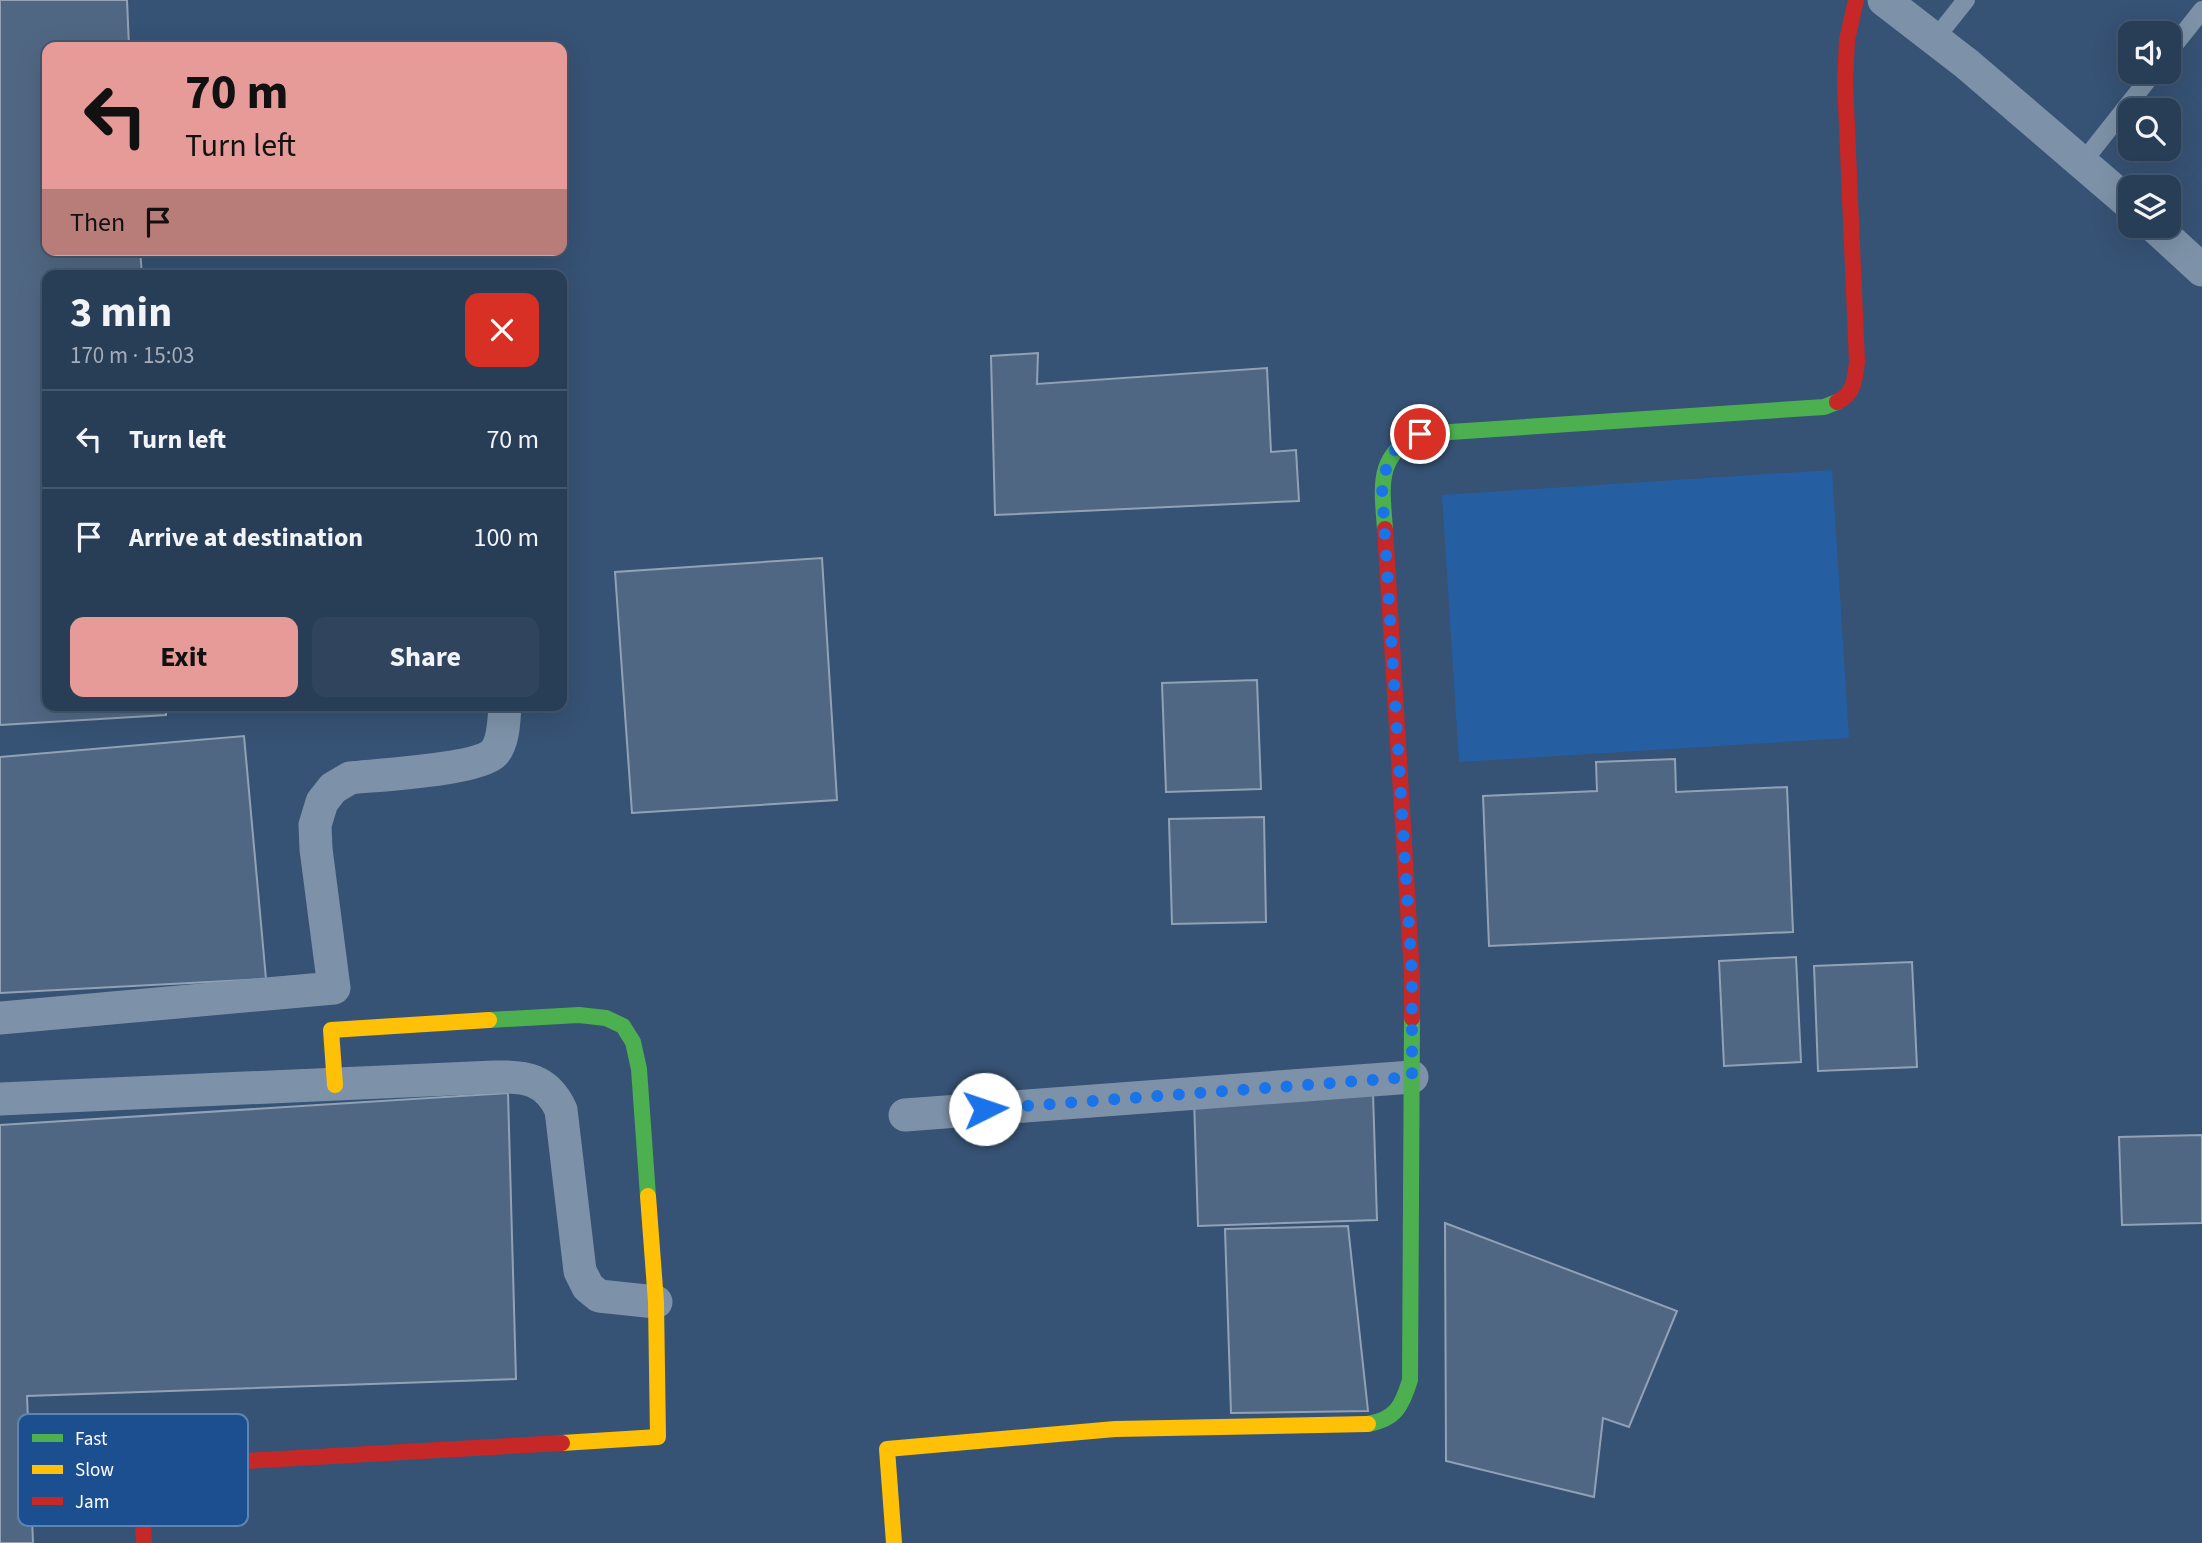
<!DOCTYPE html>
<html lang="en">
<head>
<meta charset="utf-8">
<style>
  :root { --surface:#283e57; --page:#30455d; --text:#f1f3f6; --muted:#a5aeba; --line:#44576d; --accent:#e69b98 }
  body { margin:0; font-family:"Source Sans 3",sans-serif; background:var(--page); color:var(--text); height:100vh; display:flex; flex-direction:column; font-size:26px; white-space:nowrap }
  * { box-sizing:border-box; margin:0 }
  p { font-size:23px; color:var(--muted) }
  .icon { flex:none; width:38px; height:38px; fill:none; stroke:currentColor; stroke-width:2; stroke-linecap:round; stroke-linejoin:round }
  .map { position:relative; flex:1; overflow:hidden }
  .panel { position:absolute; left:42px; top:270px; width:525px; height:441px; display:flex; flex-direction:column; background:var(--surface); border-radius:14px; box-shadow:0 7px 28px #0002,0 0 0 2px var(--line) }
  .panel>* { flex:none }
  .guide { position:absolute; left:42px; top:42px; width:525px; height:214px; border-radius:14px; box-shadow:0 7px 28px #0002,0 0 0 2px var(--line); background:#e69b98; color:#111; overflow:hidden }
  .buttons { position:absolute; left:2118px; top:21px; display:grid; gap:14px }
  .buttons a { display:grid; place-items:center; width:63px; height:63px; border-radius:14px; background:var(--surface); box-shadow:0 7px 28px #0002,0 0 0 2px var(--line); font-size:35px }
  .pin { position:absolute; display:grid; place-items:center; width:60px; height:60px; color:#fff; margin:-30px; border:4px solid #fff; border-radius:50%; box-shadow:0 2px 7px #0007 }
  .me { position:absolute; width:77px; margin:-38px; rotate:86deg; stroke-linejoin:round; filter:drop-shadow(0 0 5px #0008) }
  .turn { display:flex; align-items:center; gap:24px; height:147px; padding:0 28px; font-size:32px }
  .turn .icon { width:91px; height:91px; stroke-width:2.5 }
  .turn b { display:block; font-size:49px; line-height:60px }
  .then { display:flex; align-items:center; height:66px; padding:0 28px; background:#0003; gap:14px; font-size:26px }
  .round { display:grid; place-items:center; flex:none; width:74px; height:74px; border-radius:14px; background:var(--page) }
  .headline { display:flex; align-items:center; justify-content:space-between; height:119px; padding:0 28px }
  h1 { font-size:42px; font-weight:700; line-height:52px }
  .cta { display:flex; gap:14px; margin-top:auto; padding:14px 28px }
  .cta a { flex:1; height:80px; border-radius:14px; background:var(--accent); color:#111; font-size:28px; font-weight:700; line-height:80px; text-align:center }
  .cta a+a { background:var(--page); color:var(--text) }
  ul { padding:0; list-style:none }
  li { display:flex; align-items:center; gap:21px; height:98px; padding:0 28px; border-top:2px solid var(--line) }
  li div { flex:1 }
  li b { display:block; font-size:26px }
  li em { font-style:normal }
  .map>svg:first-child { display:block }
  .green { fill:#265fa1 }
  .building { fill:#506783; stroke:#92a2b6; stroke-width:2 }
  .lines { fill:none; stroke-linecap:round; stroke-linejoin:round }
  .lane { stroke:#7d92a8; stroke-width:18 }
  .street { stroke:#7d92a8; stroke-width:33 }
  .fast { stroke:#4caf50; stroke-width:16 }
  .slow { stroke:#ffc107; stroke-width:16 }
  .jam { stroke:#c62828; stroke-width:16 }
  .route { stroke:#1a73e8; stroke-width:12; stroke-dasharray:0 21.6 }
  .key { fill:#1b4f8f; stroke:#5f84b1; stroke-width:2 }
  .key-label { font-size:19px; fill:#fff }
</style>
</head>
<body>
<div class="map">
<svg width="2202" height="1543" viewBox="0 0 2202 1543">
  <rect width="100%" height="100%" fill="#365274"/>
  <polygon class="green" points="1832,470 1849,738 1459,762 1442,495"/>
  <g class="building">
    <polygon points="0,0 127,0 129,47 47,47 47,250 140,250 142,275 47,275 47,705 166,705 166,715 0,725"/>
    <polygon points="1038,353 1037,384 1267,368 1271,452 1296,450 1299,501 995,515 991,356"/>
    <polygon points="822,558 837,800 632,813 615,572"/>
    <polygon points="1257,680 1261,789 1166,792 1162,683"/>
    <polygon points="244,736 266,979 0,993 0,757"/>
    <polygon points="1675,759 1676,792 1787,787 1793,932 1489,946 1483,796 1597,791 1596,762"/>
    <polygon points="1264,817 1266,922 1172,924 1169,819"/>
    <polygon points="1796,957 1801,1062 1724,1066 1719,961"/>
    <polygon points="1912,962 1917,1067 1818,1071 1814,966"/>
    <polygon points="508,1093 516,1379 27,1396 33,1543 0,1543 0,1125"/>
    <polygon points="1373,1093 1377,1220 1198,1226 1194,1099"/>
    <polygon points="2202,1135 2202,1223 2122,1225 2119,1137"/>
    <polygon points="1445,1223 1677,1311 1629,1427 1603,1418 1594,1497 1446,1461"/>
    <polygon points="1348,1226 1368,1411 1231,1413 1225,1229"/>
  </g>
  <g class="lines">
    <g class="lane">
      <polyline points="1935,39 1966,0"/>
      <polyline points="2168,53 2202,10"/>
      <polyline points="2082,163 2154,72"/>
    </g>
    <g class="street">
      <polyline points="1884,0 1967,64 2130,204"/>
      <polyline points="2154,226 2202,270"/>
      <path d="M 0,1018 L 334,988 L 316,849 L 315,825 L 322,802 L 333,788 L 350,778 C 377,775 477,770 494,753 C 504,742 504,719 505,705"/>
      <path d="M 0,1099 L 494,1077 C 525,1076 547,1079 561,1110 L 580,1271 L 588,1287 L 599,1296 L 656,1302"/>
      <polyline points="905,1115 1412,1077"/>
    </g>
    <g class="fast">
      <path d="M 1385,529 C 1382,487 1375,455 1420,434 L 1824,407 L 1837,402"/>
      <polyline points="489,1020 579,1015 606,1018 623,1026 633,1042 639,1069 648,1196"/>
      <path d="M 1368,1424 C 1396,1419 1402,1406 1410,1380 L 1412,1018"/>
    </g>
    <g class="slow">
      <polyline points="335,1085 331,1030 489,1020"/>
      <polyline points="562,1443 658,1437 656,1302 648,1196"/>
      <polyline points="894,1543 887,1449 1115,1429 1368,1424"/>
    </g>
    <g class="jam">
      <path d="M 1837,402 C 1854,394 1855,380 1857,362 L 1845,81 L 1847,40 L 1856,0"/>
      <polyline points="1385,529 1412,975 1412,1018"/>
      <path d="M 144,1543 C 143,1518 137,1484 164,1471 C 172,1466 183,1466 192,1464 L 562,1443"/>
    </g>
  </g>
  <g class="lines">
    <path class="route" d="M 985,1109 L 1412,1077 L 1412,975 L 1382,488 C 1388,457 1390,447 1420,434"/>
  </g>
  <rect x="18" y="1414" width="230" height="112" rx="10" class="key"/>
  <rect x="32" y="1434" width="31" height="8" fill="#4caf50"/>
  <rect x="32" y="1465" width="31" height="9" fill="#ffc107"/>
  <rect x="32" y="1497" width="31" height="8" fill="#c62828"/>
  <g class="key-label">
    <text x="75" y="1445">Fast</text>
    <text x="75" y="1476">Slow</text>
    <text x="75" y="1508">Jam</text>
  </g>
</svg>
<div class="buttons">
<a><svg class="icon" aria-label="sound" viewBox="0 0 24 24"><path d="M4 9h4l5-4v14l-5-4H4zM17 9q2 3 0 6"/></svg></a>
<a><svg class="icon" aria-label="search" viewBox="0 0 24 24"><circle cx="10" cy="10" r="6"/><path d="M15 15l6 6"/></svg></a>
<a><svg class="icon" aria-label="layers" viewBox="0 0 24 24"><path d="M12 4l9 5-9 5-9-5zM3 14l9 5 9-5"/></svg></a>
</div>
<div class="pin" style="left:1420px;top:434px;background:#d93025"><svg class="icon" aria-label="arrive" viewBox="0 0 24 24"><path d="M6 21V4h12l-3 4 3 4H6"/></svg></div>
<svg class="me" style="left:985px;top:1109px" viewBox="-20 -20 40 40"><circle r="19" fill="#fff"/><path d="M0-13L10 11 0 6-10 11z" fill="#1a73e8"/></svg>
<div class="guide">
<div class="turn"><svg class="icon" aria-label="left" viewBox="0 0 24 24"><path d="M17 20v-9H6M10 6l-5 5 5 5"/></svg><div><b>70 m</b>Turn left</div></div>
<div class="then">Then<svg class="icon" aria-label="arrive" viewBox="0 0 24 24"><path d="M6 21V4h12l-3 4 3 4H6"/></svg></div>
</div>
<section class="panel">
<div class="headline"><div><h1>3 min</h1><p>170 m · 15:03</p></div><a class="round" style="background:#d93025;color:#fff"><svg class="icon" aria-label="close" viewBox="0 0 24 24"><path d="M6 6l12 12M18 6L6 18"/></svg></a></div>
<ul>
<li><svg class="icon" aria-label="left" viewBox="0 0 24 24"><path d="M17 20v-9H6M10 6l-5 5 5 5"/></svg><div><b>Turn left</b></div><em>70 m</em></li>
<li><svg class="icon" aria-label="arrive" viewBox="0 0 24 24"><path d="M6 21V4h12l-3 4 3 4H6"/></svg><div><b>Arrive at destination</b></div><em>100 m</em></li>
</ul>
<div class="cta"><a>Exit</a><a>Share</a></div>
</section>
</div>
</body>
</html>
